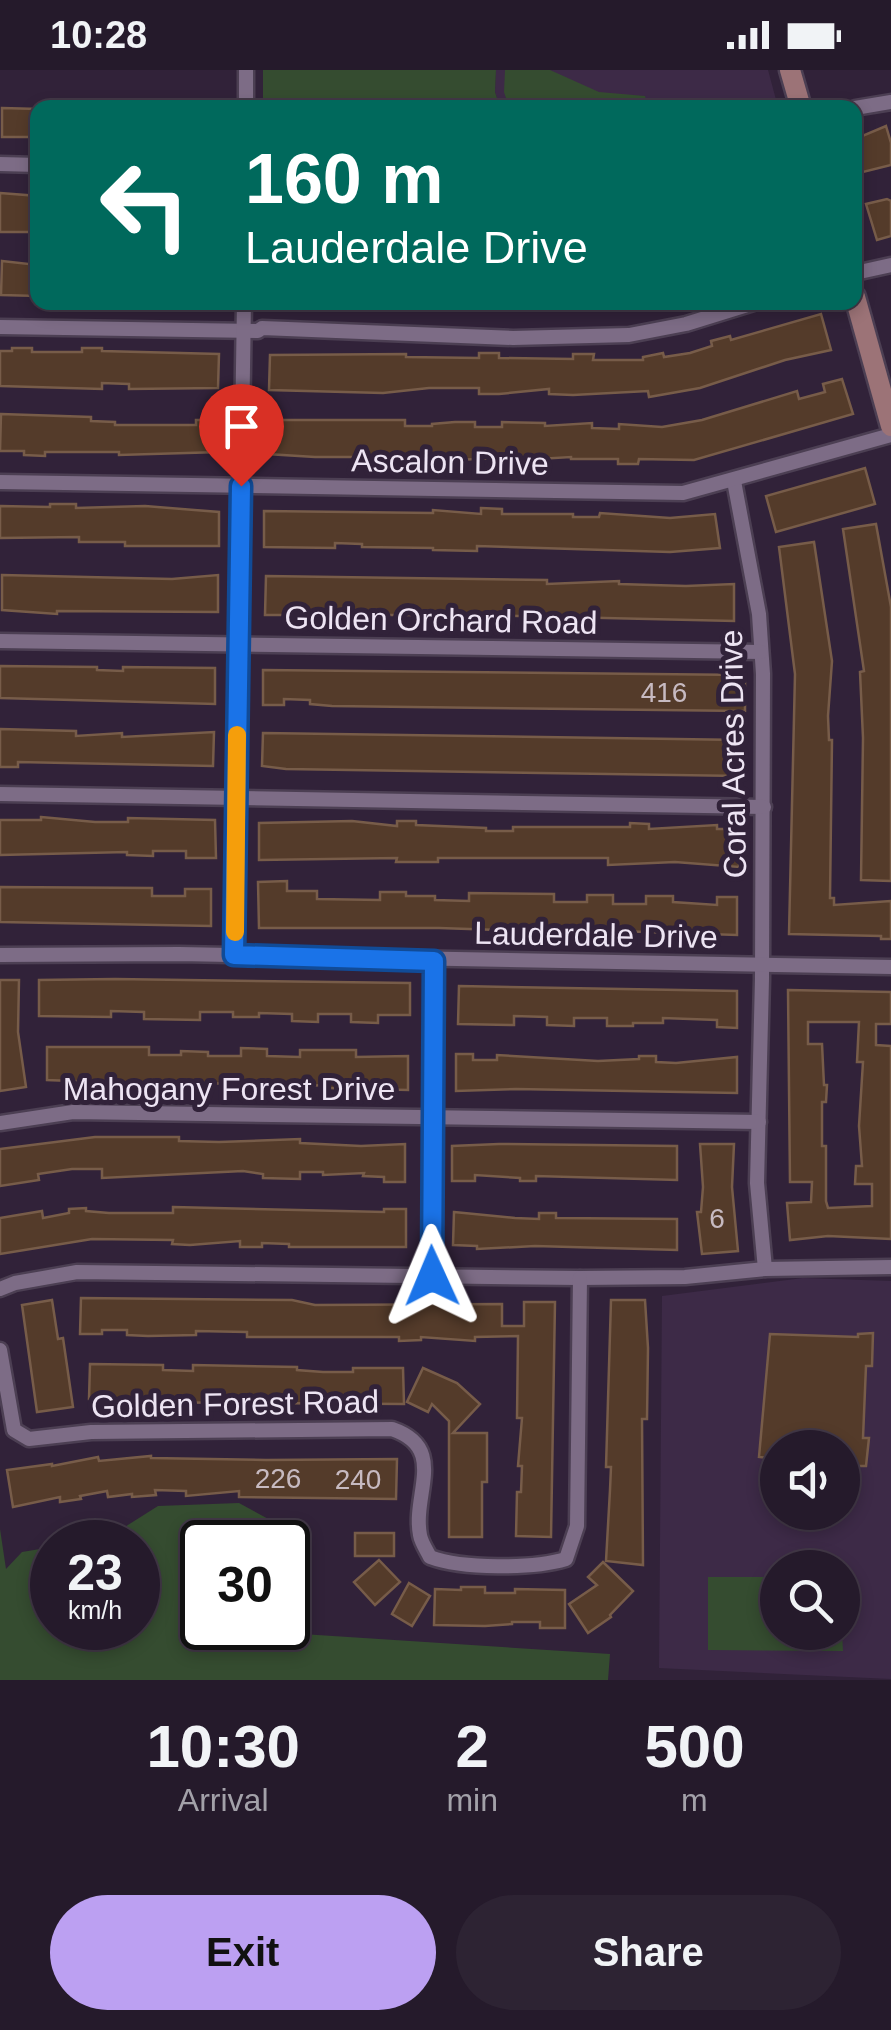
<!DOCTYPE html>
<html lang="en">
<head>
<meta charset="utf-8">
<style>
  :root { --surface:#251a2b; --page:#2d2333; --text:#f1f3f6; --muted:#a3a1a9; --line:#423847; --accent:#bca0f2 }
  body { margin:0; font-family:Arial,sans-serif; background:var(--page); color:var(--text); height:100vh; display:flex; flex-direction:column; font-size:38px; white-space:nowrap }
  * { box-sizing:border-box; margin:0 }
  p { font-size:32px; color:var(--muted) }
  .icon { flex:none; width:55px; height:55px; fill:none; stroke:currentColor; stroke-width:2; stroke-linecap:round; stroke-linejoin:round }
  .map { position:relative; height:1610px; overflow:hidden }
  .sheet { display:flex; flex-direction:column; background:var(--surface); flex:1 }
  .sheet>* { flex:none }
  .top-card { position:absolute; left:30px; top:30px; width:832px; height:210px; border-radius:20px; box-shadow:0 5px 15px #0003,0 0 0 2px var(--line); background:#00695c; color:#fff; overflow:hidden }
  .controls { position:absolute; left:760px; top:1360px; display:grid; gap:20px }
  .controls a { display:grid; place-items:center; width:100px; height:100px; border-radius:50%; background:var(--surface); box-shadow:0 5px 15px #0003,0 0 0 2px var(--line); font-size:50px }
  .speed { position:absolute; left:30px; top:1450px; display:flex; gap:20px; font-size:50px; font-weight:700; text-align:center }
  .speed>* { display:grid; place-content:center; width:130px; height:130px; border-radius:50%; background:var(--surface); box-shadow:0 5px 15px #0003,0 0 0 2px var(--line); line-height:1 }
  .speed small { font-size:25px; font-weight:400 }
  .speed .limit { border:5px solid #111; border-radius:15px; background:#fff; color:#111 }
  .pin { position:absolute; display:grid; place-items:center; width:85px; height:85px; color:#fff; margin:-102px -42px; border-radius:50% 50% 50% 0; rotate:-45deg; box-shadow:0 0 10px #0007 }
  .pin .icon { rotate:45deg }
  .me { position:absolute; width:110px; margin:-55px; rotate:359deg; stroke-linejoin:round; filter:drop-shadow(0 0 8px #0008) }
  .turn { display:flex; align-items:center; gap:35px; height:210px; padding:0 50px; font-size:45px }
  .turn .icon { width:130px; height:130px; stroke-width:2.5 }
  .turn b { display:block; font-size:70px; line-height:85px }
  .eta { display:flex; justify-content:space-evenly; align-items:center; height:170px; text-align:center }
  .eta b { font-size:60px; font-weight:800; line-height:70px }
  .cta { display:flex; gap:20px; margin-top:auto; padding:20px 50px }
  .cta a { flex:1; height:115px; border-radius:60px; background:var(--accent); color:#111; font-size:40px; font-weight:800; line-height:115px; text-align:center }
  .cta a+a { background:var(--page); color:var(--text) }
  .status { display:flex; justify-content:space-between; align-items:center; height:70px; padding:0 50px; background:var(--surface); direction:ltr }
  .status svg { height:28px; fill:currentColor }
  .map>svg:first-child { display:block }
  .built { fill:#3d2a47; fill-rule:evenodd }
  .green { fill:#354c30 }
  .building { fill:#543b2a; stroke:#775c49; stroke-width:2.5; fill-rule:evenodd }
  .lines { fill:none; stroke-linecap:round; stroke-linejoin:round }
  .street-casing { stroke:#4c3f53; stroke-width:19 }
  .secondary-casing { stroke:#4c3f53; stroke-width:25 }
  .street { stroke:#7d6c86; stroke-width:14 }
  .secondary { stroke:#9c7377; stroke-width:20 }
  .route-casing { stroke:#114b97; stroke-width:25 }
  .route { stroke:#1a73e8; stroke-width:18 }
  .slow { stroke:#f59e0b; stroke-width:18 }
  .labels { text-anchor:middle; stroke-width:10; stroke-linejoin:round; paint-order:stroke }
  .number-label { font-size:28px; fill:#c7bac1 }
  .street-label { font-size:32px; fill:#ede4f3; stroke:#312239 }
</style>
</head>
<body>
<div class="status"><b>10:28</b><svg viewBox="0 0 49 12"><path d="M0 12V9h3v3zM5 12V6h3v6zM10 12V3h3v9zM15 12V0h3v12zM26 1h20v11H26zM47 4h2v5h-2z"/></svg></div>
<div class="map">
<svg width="891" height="1610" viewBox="0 0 891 1610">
  <rect width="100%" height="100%" fill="#312239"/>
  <g class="built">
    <polygon points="496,0 768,0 778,37 500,37 495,22"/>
    <path d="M 803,1208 L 891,1211 L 891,1609 L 659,1598 L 662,1226 ZM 778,1378 L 842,1378 L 842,1442 L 778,1442 ZM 778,1498 L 842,1498 L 842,1562 L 778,1562 Z"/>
  </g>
  <g class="green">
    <polygon points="263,0 496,0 495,22 500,37 263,37"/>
    <polygon points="505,0 550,0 599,22 645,26 648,37 509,37 504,22"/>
    <polygon points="239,1433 272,1451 284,1472 202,1472 202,1558 288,1558 288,1480 302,1564 610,1584 608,1610 0,1610 0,1459 6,1499 22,1482 52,1477 52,1558 138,1558 138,1472 71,1472 120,1460 158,1436"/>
    <polygon points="708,1507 777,1507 778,1562 842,1563 843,1581 708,1580"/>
  </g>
  <g class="building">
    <polygon points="2,38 38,39 38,67 2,67"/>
    <polygon points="886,56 891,73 891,95 855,104 855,69"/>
    <polygon points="0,123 38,126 38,162 0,162"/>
    <polygon points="887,129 891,131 891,166 877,170 866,134"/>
    <polygon points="2,191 38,195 38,226 1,225"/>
    <polygon points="821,244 831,280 785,290 700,318 649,327 648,321 573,325 549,324 549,319 499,324 479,324 479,318 429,318 383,323 269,320 270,285 406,284 406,287 479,288 479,283 499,283 499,288 573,289 573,284 594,284 593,290 643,290 643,287 663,283 664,287 690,283 712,276 711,271 730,266 731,270"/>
    <polygon points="12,278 32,278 32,282 82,282 82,278 102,278 102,281 219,284 218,318 129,319 129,314 102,313 102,319 0,316 0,281 12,281"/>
    <polygon points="842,309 853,344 694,390 639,389 638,394 618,394 618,389 571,389 571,387 502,391 502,388 455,390 455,387 315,387 267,384 268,350 405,350 405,356 432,356 432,354 455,352 475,352 475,357 502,357 502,352 545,353 545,356 592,353 592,358 619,359 619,354 662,357 702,350 797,321 799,329 825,322 823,314"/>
    <polygon points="1,344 91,347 91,351 115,352 115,355 196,355 196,350 221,350 220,382 119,385 119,382 45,382 45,386 24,385 24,381 0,381"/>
    <polygon points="865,398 875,434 776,462 766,426"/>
    <polygon points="50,434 76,434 76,438 145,436 219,442 219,476 125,476 125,472 79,472 79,467 0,468 0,436 50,437"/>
    <polygon points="481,438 502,439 502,444 573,444 573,447 599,447 600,443 670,448 715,444 720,478 670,482 477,476 477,481 433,480 433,478 362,477 362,474 335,473 335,478 264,477 264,441 433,443 433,440 481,444"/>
    <polygon points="876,454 891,537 891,811 861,810 863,668 860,602 864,601 843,459"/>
    <polygon points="814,472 832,591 828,646 829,670 832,670 830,828 834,828 834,835 891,831 891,869 881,869 881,866 789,864 795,604 779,477"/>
    <polygon points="2,505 172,509 218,505 218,542 57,541 57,544 2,540"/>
    <polygon points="266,506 547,510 547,514 619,511 619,514 686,516 734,514 734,551 479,545 265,545"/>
    <polygon points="0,596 97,597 97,600 123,601 123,597 215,598 215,634 0,628"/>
    <polygon points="263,600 745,605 745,641 332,636 310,634 310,630 284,629 284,635 263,635"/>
    <polygon points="0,659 76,661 76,666 122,663 122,667 214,662 213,696 18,692 18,697 0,697"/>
    <polygon points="263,663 742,670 741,706 286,699 262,696"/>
    <polygon points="41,747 95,752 128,752 128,748 215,750 216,788 186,788 186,781 153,781 153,786 127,785 127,782 0,785 0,750 41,750"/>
    <polygon points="352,751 397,756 397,751 416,751 416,755 486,758 486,761 513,761 513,757 630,757 630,753 649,754 649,759 717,755 717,759 740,759 739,797 675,792 608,795 608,788 438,788 438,792 396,792 397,788 259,790 259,753"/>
    <polygon points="287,811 287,821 317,821 317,829 380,830 380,822 406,822 406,826 435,826 435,830 469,831 469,823 554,824 554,832 587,832 587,825 613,825 613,834 646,834 646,826 673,826 673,832 717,835 717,827 737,827 737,865 616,861 498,863 498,860 439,858 259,858 258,812"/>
    <polygon points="0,817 152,818 152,826 185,826 185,819 211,819 211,856 0,852"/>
    <polygon points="115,909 410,913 410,945 378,945 378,953 351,952 351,944 318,944 318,952 292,951 292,944 259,943 259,947 233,947 233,942 200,942 200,950 144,949 144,942 111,941 111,947 39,946 39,910"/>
    <polygon points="0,910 19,910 18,962 26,1017 0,1021"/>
    <polygon points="459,916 737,921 737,958 717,957 717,950 663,948 663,953 633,953 633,956 607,956 607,948 574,948 574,956 547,955 547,947 514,946 514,955 458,954"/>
    <path d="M 788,920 L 891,922 L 891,954 L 876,954 L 876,975 L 891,976 L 891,1169 L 828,1166 L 790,1170 L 787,1133 L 811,1132 L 812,1112 L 790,1112 ZM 808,952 L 859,952 L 857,992 L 863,992 L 859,1056 L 862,1096 L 856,1096 L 855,1114 L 872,1114 L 872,1136 L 828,1138 L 826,1131 L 826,1076 L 822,1076 L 822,1032 L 826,1032 L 827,1015 L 824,1015 L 822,974 L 808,974 Z"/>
    <polygon points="47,977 149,977 149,985 181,985 181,981 208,982 208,986 241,986 241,978 267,979 267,986 300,987 300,980 356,980 356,987 408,986 408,1020 329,1018 329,1015 240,1018 240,1015 211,1013 151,1014 47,1010"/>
    <polygon points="456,984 473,984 473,990 497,990 497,985 598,991 639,989 639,986 656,986 656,992 676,993 737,987 737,1023 516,1019 456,1021"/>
    <polygon points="95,1067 179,1067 179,1071 219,1072 300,1069 300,1073 361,1076 405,1074 405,1112 384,1112 384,1107 363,1106 364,1103 323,1105 323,1102 300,1102 300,1109 263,1108 263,1104 243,1101 102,1108 102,1099 72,1099 38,1104 39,1110 0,1116 0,1079"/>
    <polygon points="499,1074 677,1076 677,1110 536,1106 536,1111 520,1111 520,1108 475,1105 475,1111 452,1111 452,1076"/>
    <polygon points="700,1074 734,1074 732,1117 738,1181 702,1184 697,1142 701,1142 703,1117"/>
    <polygon points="173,1137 384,1142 384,1139 406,1139 406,1177 289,1177 289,1174 262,1173 262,1177 240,1177 240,1171 190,1175 172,1174 173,1170 92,1169 0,1184 0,1148 42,1141 43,1148 69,1143 69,1139 86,1138 86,1141 109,1143 173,1143"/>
    <polygon points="454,1142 515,1148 539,1149 539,1143 556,1143 556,1148 677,1149 677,1180 535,1176 477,1179 477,1176 453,1175"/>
    <polygon points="81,1228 292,1230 315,1235 502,1234 502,1256 524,1256 524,1232 555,1232 551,1467 516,1466 517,1422 521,1422 522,1396 518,1396 522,1348 517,1348 518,1266 475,1267 475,1271 421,1267 421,1270 399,1271 399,1267 247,1267 247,1262 196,1261 196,1265 148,1266 127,1265 127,1260 102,1260 102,1264 80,1264"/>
    <polygon points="52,1230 58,1269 63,1268 73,1337 37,1342 22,1235"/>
    <polygon points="611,1230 645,1230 648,1278 647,1349 642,1349 643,1495 606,1491 610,1420 611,1397 606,1397"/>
    <polygon points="873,1263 872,1296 866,1296 863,1368 869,1368 866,1396 842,1396 842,1378 778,1378 778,1389 759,1387 770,1264 858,1267 858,1264"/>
    <polygon points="90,1294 163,1295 163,1300 193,1301 193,1295 297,1297 297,1300 323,1302 353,1302 353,1298 403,1298 404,1334 113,1332 113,1329 89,1329"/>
    <polygon points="423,1298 457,1313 480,1334 453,1363 487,1363 487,1412 482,1412 482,1467 449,1467 449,1351 432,1334 428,1342 407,1332"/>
    <polygon points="151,1386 151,1388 266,1390 397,1389 396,1429 239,1427 239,1421 186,1426 186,1421 155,1420 156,1425 132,1427 132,1424 108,1427 107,1421 80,1426 81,1429 60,1432 60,1427 13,1437 7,1400 52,1394 52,1396 98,1387 99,1391"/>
    <rect x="355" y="1463" width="39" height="23"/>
    <polygon points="379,1490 400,1512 375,1535 354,1512"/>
    <polygon points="603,1492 633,1521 610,1545 611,1547 588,1563 569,1534 597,1515 588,1507"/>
    <polygon points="409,1513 430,1526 412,1556 392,1544"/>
    <polygon points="461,1517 485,1517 485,1523 515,1523 515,1519 565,1520 565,1558 540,1558 540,1552 512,1552 512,1554 485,1556 434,1555 435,1519 461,1520"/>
  </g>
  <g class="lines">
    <g class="street-casing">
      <g id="street">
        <polyline points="246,38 246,0"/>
        <polyline points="855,38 891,32"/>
        <polyline points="0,94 38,95"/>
        <polyline points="855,203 891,195"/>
        <polyline points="0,257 258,261 262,258 513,268 629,265 686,254 757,232"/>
        <polyline points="734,411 759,544 763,604 762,909 757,1113 765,1199"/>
        <polyline points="0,412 683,423 891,365"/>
        <polyline points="0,571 761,582"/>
        <polyline points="0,724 764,737"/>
        <polyline points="0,885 179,884 891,897"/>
        <polyline points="234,885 244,232"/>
        <polyline points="0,1053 73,1042 759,1052"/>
        <polyline points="432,1206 434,891"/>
        <polyline points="0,1219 15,1213 77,1202 580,1208 685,1207 765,1199 891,1197"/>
        <path d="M 0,1280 L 14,1360 L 29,1369 L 91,1362 L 392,1359 C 448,1378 412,1424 420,1465 C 421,1472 427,1481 430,1487 C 462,1499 533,1499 566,1489 L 577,1456 L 580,1208"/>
      </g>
    </g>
    <g class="secondary-casing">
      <g id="secondary">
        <polyline points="790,0 801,38"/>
        <polyline points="855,227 891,356"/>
      </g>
    </g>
    <use href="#street" class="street"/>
    <use href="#secondary" class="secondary"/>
  </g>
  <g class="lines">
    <g class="route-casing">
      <polyline id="route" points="241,416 234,885 434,891 432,1206"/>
    </g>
    <use href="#route" class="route"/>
    <polyline class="slow" points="235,862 237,665"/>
  </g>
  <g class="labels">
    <g class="number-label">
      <text x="664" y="632">416</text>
      <text x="717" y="1158">6</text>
      <text x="278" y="1418">226</text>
      <text x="358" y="1419">240</text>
    </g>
    <g class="street-label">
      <text transform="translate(450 392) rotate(1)" y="11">Ascalon Drive</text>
      <text transform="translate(441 550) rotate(1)" y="11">Golden Orchard Road</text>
      <text transform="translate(733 684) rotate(-91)" y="11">Coral Acres Drive</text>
      <text transform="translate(596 865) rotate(1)" y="11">Lauderdale Drive</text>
      <text x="229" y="1030">Mahogany Forest Drive</text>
      <text transform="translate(235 1334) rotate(-1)" y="11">Golden Forest Road</text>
    </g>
  </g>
</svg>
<div class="controls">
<a><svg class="icon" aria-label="sound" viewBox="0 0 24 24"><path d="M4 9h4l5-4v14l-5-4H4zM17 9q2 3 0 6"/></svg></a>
<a><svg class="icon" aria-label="search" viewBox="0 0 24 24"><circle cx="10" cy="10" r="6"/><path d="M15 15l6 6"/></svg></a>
</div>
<div class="speed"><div>23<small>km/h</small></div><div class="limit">30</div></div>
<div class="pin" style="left:241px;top:416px;background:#d93025"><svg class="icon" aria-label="arrive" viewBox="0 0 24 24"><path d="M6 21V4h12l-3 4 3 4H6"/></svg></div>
<svg class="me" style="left:432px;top:1206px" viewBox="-20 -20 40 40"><path d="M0-17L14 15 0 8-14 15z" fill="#1a73e8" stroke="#fff" stroke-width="4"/></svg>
<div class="top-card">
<div class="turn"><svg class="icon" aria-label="left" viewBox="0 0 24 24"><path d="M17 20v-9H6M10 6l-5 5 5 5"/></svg><div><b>160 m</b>Lauderdale Drive</div></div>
</div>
</div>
<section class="sheet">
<div class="eta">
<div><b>10:30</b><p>Arrival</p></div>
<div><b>2</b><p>min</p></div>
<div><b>500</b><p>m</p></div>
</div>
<div class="cta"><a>Exit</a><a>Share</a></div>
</section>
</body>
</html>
